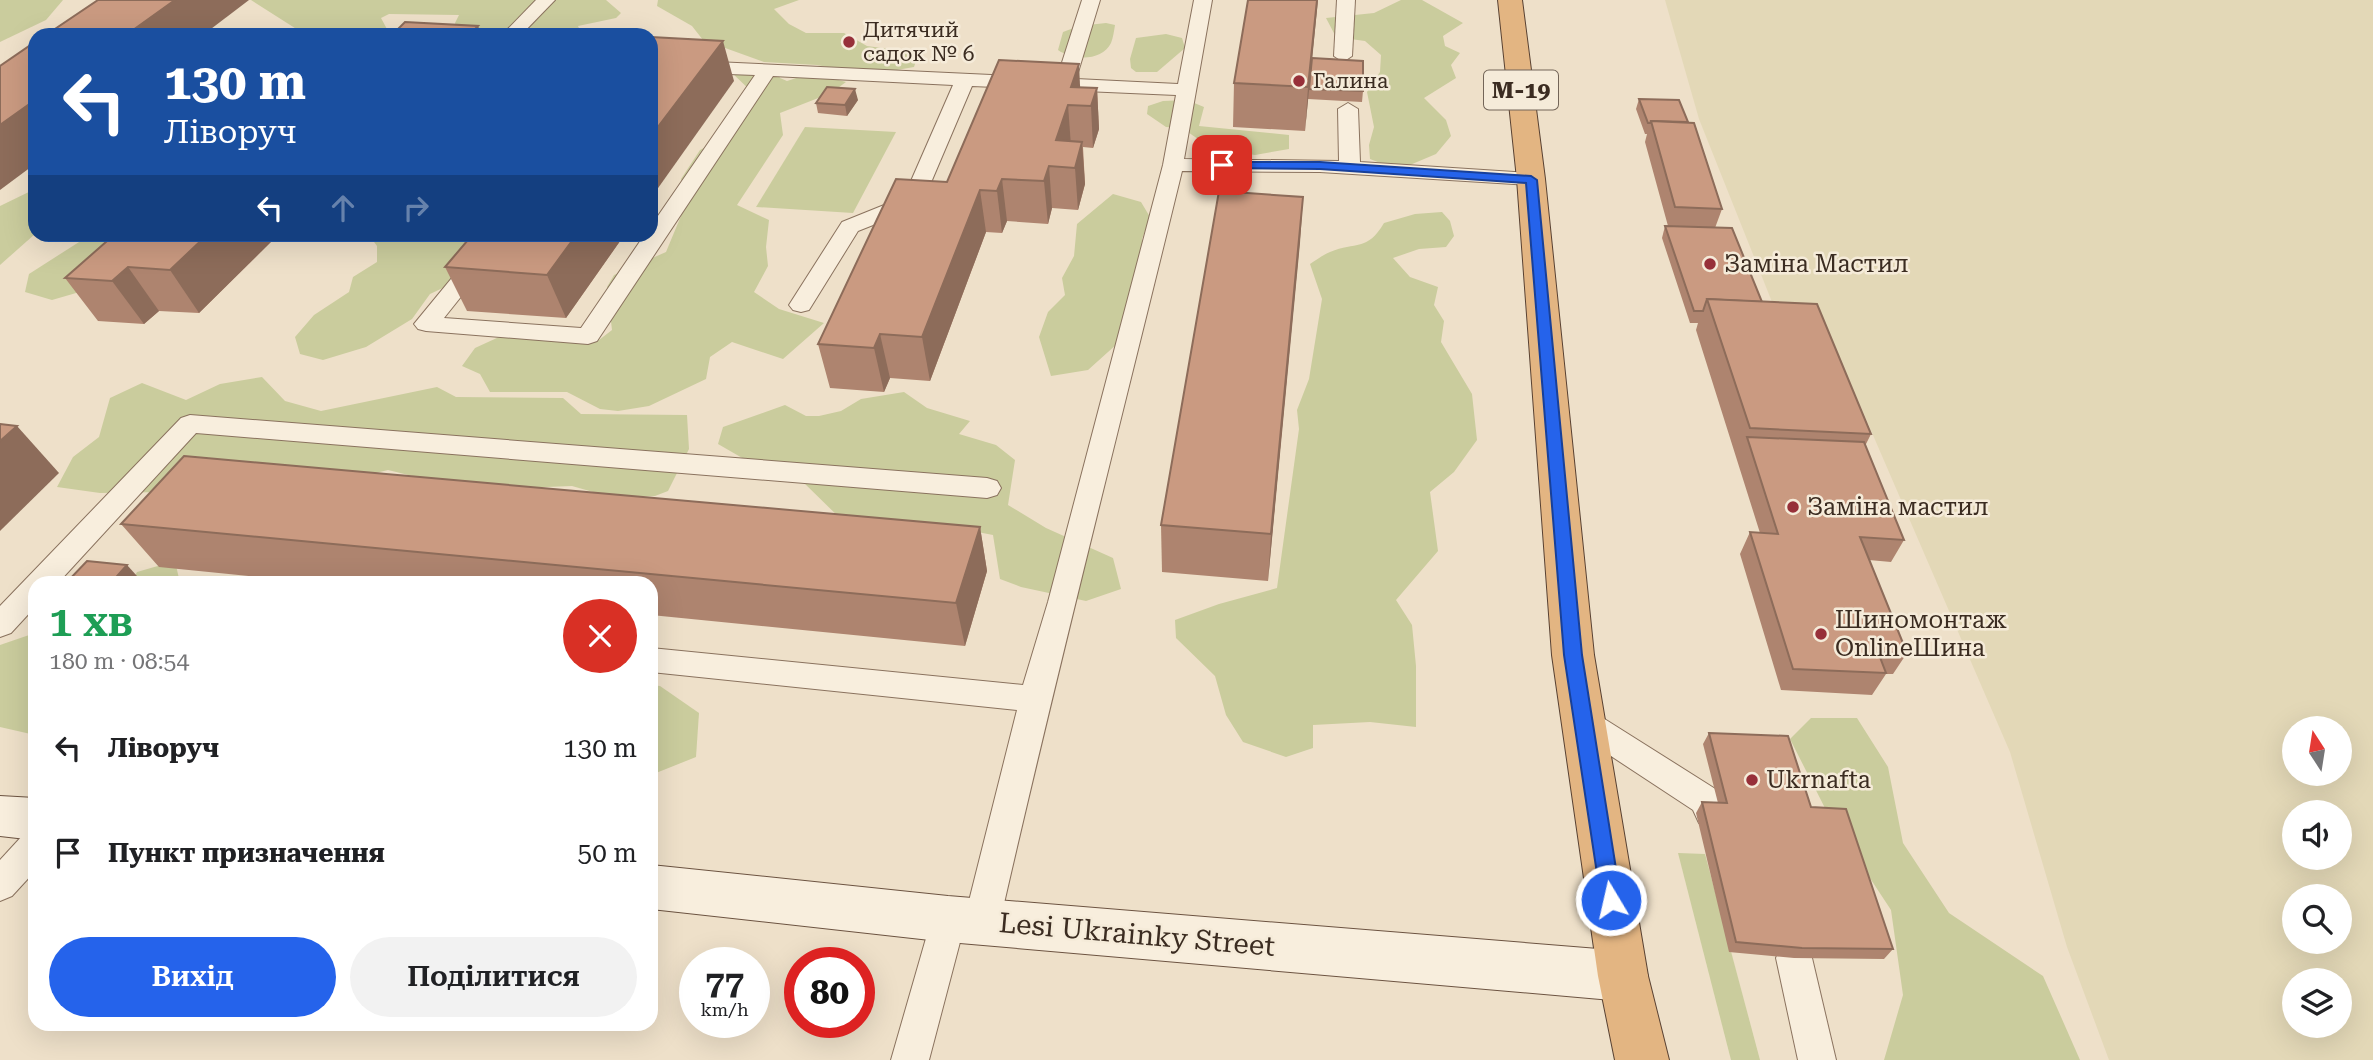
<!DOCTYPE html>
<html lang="uk">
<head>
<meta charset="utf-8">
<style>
  :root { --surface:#fff; --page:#f2f2f2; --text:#202124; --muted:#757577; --accent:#2563eb }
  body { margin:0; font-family:"Roboto Serif",serif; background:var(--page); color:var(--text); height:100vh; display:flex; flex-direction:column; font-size:26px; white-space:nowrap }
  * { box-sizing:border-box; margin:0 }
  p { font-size:23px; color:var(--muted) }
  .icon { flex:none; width:38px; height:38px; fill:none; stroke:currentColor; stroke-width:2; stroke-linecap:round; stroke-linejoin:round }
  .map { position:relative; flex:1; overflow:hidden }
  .drawer { position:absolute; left:28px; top:576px; width:630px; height:455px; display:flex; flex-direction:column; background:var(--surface); border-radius:21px; box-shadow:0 7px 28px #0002 }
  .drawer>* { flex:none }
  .hud { position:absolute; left:28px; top:28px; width:630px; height:214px; border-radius:21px; box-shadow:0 7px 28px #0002; background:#1a4fa0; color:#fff; overflow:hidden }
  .needle { width:46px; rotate:348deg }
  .tools { position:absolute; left:2282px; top:716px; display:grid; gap:14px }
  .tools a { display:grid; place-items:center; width:70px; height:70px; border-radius:50%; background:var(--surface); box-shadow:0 7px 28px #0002; font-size:35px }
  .speed { position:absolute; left:679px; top:947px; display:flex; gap:14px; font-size:35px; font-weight:700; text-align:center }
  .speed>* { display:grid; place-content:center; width:91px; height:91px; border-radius:50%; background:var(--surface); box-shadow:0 7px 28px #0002; line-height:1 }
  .speed small { font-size:18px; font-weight:400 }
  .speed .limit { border:10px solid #d22; background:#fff; color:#111 }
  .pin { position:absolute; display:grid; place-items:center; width:60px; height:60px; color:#fff; margin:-30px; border-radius:14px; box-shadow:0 4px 10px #0006 }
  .me { position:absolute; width:77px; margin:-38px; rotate:351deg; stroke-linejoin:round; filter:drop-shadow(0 0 5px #0008) }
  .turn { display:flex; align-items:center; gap:24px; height:147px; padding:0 21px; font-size:32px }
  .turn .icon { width:91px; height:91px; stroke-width:2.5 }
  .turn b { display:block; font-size:49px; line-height:60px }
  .lanes { display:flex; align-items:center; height:66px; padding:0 21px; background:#0003; justify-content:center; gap:35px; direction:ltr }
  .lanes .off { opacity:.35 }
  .round { display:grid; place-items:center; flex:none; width:74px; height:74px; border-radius:37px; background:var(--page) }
  .head { display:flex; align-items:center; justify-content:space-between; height:119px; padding:0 21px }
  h1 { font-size:42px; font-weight:600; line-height:52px; color:#1e9e55 }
  .cta { display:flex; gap:14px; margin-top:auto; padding:14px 21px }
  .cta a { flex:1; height:80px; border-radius:42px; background:var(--accent); color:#fff; font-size:28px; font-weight:600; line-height:80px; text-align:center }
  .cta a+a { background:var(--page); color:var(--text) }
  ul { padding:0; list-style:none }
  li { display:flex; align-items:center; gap:21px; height:105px; padding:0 21px }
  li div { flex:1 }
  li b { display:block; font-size:26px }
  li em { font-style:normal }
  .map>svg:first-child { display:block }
  .farmland { fill:#e3d8b7; fill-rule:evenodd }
  .green { fill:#cacc9d }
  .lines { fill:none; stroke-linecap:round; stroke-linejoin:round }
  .service-casing { stroke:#8a725e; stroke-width:2 }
  .secondary-casing { stroke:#6c5341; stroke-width:2 }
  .trunk-casing { stroke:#584132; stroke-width:2 }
  .service { fill:#f8eedd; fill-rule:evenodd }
  .secondary { fill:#f8eedd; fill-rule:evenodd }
  .trunk { fill:#e3b582; fill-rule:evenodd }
  .wall { fill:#ae846f }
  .shaded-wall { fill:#8d6c5a }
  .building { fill:#ca9a81; stroke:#8d6c5a; stroke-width:2 }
  .route { fill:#2563eb; stroke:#184099; stroke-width:2 }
  .poi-dot { fill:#973039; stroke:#f5ebd9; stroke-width:2.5 }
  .labels { text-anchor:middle; stroke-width:5; stroke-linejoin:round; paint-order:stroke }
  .far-poi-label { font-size:21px; fill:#3b2c21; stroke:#f5ebd9; text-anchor:start }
  .shield { fill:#f5ebd9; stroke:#736558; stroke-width:2 }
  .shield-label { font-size:23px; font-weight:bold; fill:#3b2c21 }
  .poi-label { font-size:24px; fill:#3b2c21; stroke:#f5ebd9; text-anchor:start }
  .near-street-label { font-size:28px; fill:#3b2c21; stroke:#f5ebd9 }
</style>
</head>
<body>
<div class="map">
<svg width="2373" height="1060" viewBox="0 0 2373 1060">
  <rect width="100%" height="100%" fill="#eee0c9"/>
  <path class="farmland" d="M 1665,0 L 2373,0 L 2373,1060 L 2109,1060 L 2067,947 L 2010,752 L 1828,331 L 1778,317 L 1699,119 ZM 2294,728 L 2340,728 L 2340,774 L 2294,774 ZM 2294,812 L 2340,812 L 2340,858 L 2294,858 ZM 2294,896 L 2340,896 L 2340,942 L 2294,942 ZM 2294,980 L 2340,980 L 2340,1026 L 2294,1026 Z"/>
  <g class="green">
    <polygon points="0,0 63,0 46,20 0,42"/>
    <polygon points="251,0 606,0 621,13 616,18 578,26 582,35 485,35 456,27 455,23 459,15 389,14 381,18 388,31 384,35 293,35 298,30"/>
    <polygon points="658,0 799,0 774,9 789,24 806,33 844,33 867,46 905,51 917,58 914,67 868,75 817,65 764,62 703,40 692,26 657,6"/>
    <polygon points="1401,0 1422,0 1463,23 1443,36 1445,46 1460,53 1451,65 1456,78 1424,98 1446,120 1451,136 1436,154 1398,170 1370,159 1369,145 1374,127 1367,92 1380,72 1381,55 1365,41 1336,37 1326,18 1374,13"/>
    <path d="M 1106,23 L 1115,25 C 1114,31 1113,38 1111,43 C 1102,62 1072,60 1058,50 L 1063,32 L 1079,26 Z"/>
    <polygon points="1166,34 1182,38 1185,48 1157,72 1136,72 1131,68 1130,59 1136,38"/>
    <polygon points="765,64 775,68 780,78 787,81 812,73 846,82 831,93 780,113 783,135 737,205 769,220 766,247 768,266 754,292 779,309 824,323 783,359 732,342 710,357 706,379 649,406 618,411 600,409 567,392 490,392 480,374 462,366 475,348 499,337 599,340 612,330 607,287 614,275 666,252 688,199 681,179 700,150 734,132 752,92 731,72"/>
    <polygon points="1187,100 1204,107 1199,126 1289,135 1289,149 1255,155 1211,148 1182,128 1166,127 1147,114 1148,106 1163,101"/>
    <polygon points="805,127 896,132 853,213 756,207"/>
    <polygon points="35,189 35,234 0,265 0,206"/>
    <polygon points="1113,194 1141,202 1150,217 1142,239 1145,266 1128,334 1088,370 1051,376 1039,337 1048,312 1065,295 1062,278 1074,256 1077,224"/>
    <path d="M 1442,212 L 1450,221 L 1454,236 L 1446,247 L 1419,249 L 1393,258 L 1410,277 L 1438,287 L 1434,305 L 1444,321 L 1441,342 L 1472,394 L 1477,440 L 1454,472 L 1430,492 L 1438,551 L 1396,600 L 1412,625 L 1416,666 L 1416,727 L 1370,722 L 1313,725 L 1313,748 L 1286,757 L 1243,742 L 1226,715 L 1215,676 L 1176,638 L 1175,620 L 1219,604 L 1277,588 L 1299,429 L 1297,410 L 1309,379 L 1322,299 L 1310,264 C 1316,260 1323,255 1330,252 C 1356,241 1367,252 1384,223 L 1415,214 Z"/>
    <polygon points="90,235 175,235 83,291 52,300 25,292 29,274"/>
    <polygon points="369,235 516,235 468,276 430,294 412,319 366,347 323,360 300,354 295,337 314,315 349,292 353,277 377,262 377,246"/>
    <polygon points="262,377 285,401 321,411 437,387 456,397 563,398 581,414 687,415 689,449 668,491 655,496 614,498 572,486 470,490 388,470 351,479 253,477 243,461 221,462 166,492 100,493 57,487 73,457 99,437 110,398 142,383 186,400 220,384"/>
    <polygon points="904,392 927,408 970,421 959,434 996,445 1015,460 1008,505 1046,528 1113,558 1121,589 1086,601 1021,587 1000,579 993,535 931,523 896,530 849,527 801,480 770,474 718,444 723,427 785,405 806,416 819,416 841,411 861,399"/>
    <polygon points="175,561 180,583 131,583 137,572"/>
    <polygon points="35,633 35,735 0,727 0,645"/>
    <polygon points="651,685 660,686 699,713 696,757 651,775"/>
    <polygon points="1811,718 1857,718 1888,767 1903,843 1949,913 2043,976 2080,1060 1884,1060 1903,995 1891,910 1829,816 1790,739"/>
    <polygon points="1678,853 1705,854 1760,1060 1731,1060"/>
  </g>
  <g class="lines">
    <g class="service-casing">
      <g id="service">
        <polygon points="536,0 555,0 521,35 502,35"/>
        <path d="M 1082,0 L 1100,0 L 1076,79 L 1178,84 L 1194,0 L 1212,0 L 1184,159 L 1339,161 L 1338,109 L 1348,103 L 1358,109 L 1360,162 L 1531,173 L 1538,175 L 1541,179 L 1538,183 L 1531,185 L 1320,172 L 1182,171 C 1121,421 1057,670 1000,921 L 995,933 L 982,938 L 969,933 L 965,923 L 929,1060 L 891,1060 L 935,907 L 948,902 L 961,907 L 965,917 L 1017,710 L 651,672 L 651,648 L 1023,685 L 1048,602 L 1163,165 L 1176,95 L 972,86 L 921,206 L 858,231 L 809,310 L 801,312 L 793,310 L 789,305 L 842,222 L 904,197 L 953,85 L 773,76 L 597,341 L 588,344 L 426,331 L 418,329 L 414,324 L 488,234 L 511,234 L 444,318 L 581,328 L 645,234 L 651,234 L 651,226 L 755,75 L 651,71 L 651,59 L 1057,78 Z"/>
        <polygon points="1337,0 1355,0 1352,56 1343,62 1334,56"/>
        <polygon points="190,415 987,478 997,481 1001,488 997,495 987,498 196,433 58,583 35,583 35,607 11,633 0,637 0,606 181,418"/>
        <polygon points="1584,709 1595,713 1717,790 1728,813 1723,823 1711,828 1699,823 1693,810 1573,731 1568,722 1573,713"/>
        <polygon points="35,831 35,871 12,896 0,901 0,860 23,835"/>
        <polygon points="1794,941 1807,946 1812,958 1836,1060 1798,1060 1776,958 1781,946"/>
      </g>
    </g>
    <g class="secondary-casing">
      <g id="secondary">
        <polygon points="0,796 35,798 35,840 0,836"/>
        <polygon points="651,865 948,896 1623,951 1641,959 1648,976 1641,993 1623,1001 948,942 651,909"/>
      </g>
    </g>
    <g class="trunk-casing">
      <polygon id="trunk" points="1498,0 1522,0 1545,179 1594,655 1648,976 1669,1060 1615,1060 1598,976 1552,655 1517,179"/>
    </g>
    <use href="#service" class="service"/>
    <use href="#secondary" class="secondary"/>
    <use href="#trunk" class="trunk"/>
  </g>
  <g class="wall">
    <polygon points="1312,58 1363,91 1362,102 1308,99 1305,131 1233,127 1234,83"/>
    <polygon points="1080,87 1097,88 1099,129 1093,148 1083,147 1085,184 1078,210 1052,208 1048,224 1007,221 1002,233 986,232 930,381 890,378 884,392 830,388 818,344 947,182"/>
    <polygon points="1639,99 1722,209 1715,228 1762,302 1871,434 1865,446 1904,540 1891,562 1869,560 1907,653 1893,674 1886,674 1872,695 1781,690 1740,554 1750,532 1760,533 1696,330 1698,323 1690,323 1662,238 1665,226 1668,226 1645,142 1647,134 1645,134 1636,109"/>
    <polygon points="858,100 847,116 818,113 816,103"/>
    <polygon points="1303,197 1268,581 1162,572 1161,525"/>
    <polygon points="115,234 279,234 199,313 159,311 144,324 98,321 65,278"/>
    <polygon points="473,234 625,234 566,318 467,311 445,267"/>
    <polygon points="121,524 980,527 987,571 965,646 651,615 651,583 317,583 159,567"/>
    <polygon points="1709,733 1811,807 1893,949 1884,959 1794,958 1729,952 1696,813 1702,802 1718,803 1703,744"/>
  </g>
  <g class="shaded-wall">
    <polygon points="175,0 249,0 203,35 126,35"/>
    <polygon points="1317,0 1318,0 1305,131 1308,87"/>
    <polygon points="478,26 482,35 469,35"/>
    <polygon points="723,41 734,81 651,198 651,136"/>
    <polygon points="1079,64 1081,106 1071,87"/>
    <polygon points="1097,88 1099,129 1093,148 1091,106"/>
    <polygon points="855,89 858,100 847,116 845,105"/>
    <polygon points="35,100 35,164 0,190 0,125"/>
    <polygon points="1068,105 1071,146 1056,140"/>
    <polygon points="1082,142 1085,184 1078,210 1075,168"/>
    <polygon points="1049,166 1052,208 1048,224 1044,181"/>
    <polygon points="1002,179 1007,221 1002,233 997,191"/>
    <polygon points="980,190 986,232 930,381 922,337"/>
    <polygon points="1303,197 1300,243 1268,581 1271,534"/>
    <polygon points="208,234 279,234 199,313 170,270"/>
    <polygon points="577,234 625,234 566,318 547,275"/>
    <polygon points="128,267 159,311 144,324 112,281"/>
    <polygon points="880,334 890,378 884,392 874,348"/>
    <polygon points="17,426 59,473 0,531 0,441"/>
    <polygon points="980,527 987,571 965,646 956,603"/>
    <polygon points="127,565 137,576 132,583 111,583"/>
  </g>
  <g class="building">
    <polygon points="98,0 175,0 126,35 46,35"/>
    <polygon points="1248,0 1317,0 1308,87 1234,83"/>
    <polygon points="405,22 478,26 469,35 392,35"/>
    <polygon points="651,37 723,41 651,136"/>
    <polygon points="35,42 35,100 0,125 0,66"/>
    <polygon points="1312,58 1363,61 1363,91 1309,89"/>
    <polygon points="999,60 1079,64 1071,87 1097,88 1091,106 1068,105 1056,140 1082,142 1075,168 1049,166 1044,181 1002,179 997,191 980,190 922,337 880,334 874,348 818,344 896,179 947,182"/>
    <polygon points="827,87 855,89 845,105 816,103"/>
    <polygon points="1639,99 1679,100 1688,122 1651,121 1650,123 1648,123"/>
    <polygon points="1651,121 1694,123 1722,209 1675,207"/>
    <polygon points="1219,191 1303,197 1271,534 1161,525"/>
    <polygon points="1665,226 1732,228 1762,302 1707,299 1703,311 1694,311"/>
    <polygon points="115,234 208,234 170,270 128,267 112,281 65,278"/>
    <polygon points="473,234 577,234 547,275 445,267"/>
    <polygon points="1707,299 1817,304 1871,434 1750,428"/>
    <polygon points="0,424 17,426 0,441"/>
    <polygon points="1747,437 1864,442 1904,540 1860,537 1907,653 1878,652 1886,673 1793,669 1750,532 1778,534"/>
    <polygon points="184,456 980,527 956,603 121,524"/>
    <polygon points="87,561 127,565 111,583 66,583"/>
    <polygon points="1709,733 1788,736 1811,807 1846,809 1893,949 1802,948 1736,942 1702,802 1727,803"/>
  </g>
  <polygon class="route" points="1222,162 1320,162 1531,176 1537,180 1582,655 1621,900 1619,906 1611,909 1604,906 1601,900 1564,655 1526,183 1320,169 1218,168 1218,163"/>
  <g class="poi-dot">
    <circle cx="849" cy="42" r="7"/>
    <circle cx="1299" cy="81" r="7"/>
    <circle cx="1710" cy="264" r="7"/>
    <circle cx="1793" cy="507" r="7"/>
    <circle cx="1821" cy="634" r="7"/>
    <circle cx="1752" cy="780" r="7"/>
  </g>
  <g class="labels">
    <g class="far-poi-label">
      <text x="863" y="37">Дитячий<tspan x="863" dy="24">садок № 6</tspan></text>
      <text x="1313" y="88">Галина</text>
    </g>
    <rect class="shield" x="1484" y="70.5" width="74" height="39" rx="5"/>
    <g class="shield-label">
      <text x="1521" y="98">М-19</text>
    </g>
    <g class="poi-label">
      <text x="1724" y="272">Заміна Мастил</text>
      <text x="1807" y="515">Заміна мастил</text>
      <text x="1835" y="628">Шиномонтаж<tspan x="1835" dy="28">OnlineШина</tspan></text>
      <text x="1766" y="788">Ukrnafta</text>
    </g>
    <g class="near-street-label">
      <text transform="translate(1137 934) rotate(5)" y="10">Lesi Ukrainky Street</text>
    </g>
  </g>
</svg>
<div class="tools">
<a><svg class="needle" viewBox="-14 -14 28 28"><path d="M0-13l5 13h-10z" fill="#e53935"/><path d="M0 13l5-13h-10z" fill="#757577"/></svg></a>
<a><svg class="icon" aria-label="sound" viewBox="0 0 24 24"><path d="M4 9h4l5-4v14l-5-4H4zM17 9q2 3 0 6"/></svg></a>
<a><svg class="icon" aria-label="search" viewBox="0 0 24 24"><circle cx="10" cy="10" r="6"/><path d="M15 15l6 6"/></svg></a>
<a><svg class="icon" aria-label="layers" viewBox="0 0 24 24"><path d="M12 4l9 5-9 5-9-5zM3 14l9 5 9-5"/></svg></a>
</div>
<div class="speed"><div>77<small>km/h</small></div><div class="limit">80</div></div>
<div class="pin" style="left:1222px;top:165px;background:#d93025"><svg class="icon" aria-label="arrive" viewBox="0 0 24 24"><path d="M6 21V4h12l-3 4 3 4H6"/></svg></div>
<svg class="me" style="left:1611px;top:900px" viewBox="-20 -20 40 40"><circle r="17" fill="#2563eb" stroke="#fff" stroke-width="3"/><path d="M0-11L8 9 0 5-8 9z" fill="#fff"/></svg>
<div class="hud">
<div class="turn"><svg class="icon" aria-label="left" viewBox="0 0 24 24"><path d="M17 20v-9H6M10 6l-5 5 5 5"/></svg><div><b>130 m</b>Ліворуч</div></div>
<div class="lanes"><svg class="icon" aria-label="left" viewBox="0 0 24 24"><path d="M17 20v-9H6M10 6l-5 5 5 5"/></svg><svg class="icon off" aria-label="ahead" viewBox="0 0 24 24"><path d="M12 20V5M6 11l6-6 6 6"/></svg><svg class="icon off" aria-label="right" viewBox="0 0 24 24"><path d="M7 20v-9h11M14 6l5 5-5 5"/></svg></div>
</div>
<section class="drawer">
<div class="head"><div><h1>1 хв</h1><p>180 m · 08:54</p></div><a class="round" style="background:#d93025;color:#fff"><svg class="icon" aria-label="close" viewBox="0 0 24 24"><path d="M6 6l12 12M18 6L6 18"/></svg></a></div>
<ul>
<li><svg class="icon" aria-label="left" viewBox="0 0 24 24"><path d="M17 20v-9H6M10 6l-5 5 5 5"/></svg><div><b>Ліворуч</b></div><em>130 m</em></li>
<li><svg class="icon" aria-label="arrive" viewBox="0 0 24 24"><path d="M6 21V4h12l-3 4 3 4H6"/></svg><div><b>Пункт призначення</b></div><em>50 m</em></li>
</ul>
<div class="cta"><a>Вихід</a><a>Поділитися</a></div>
</section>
</div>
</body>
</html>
